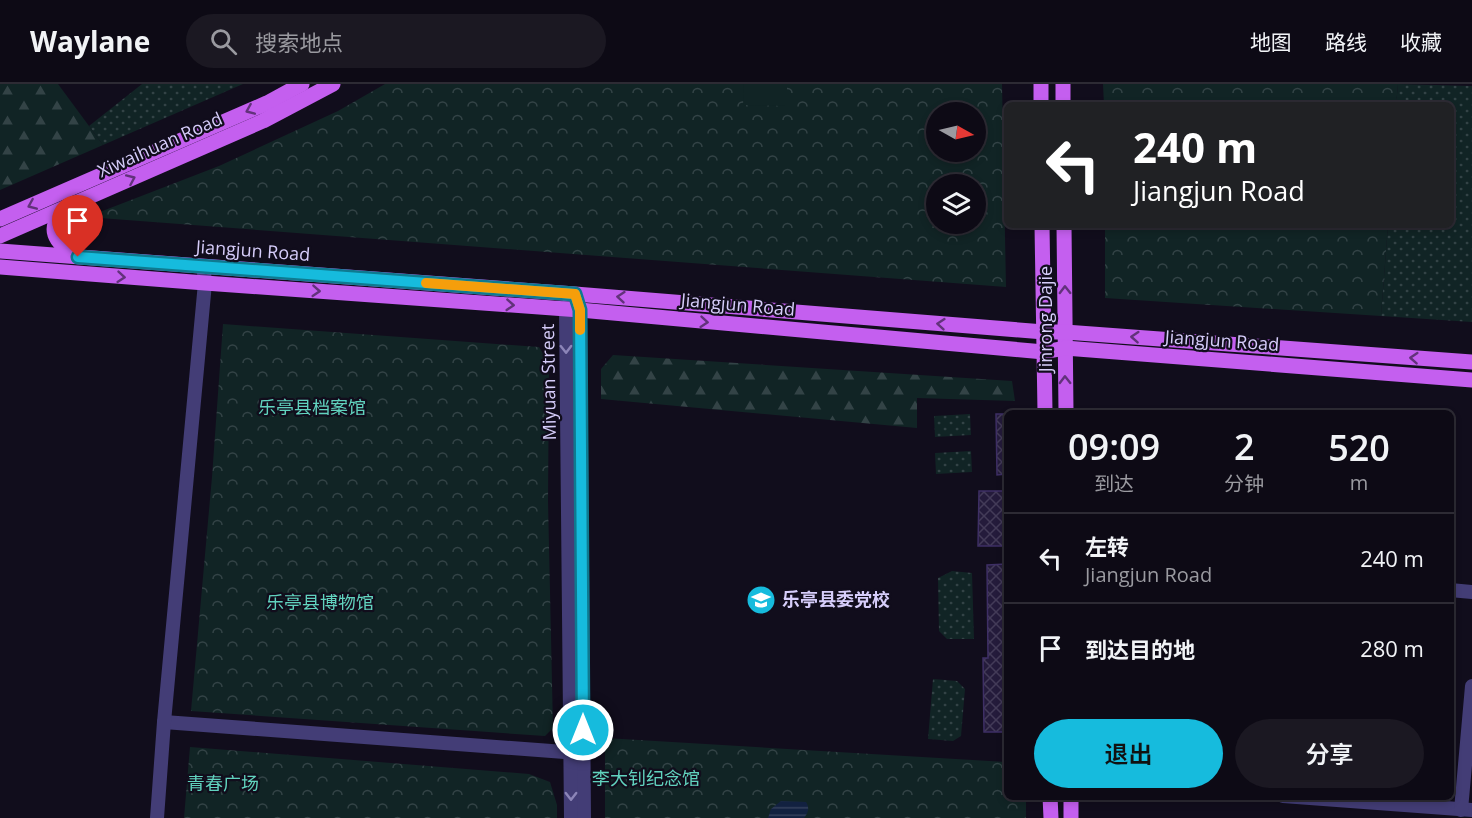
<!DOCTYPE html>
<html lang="zh">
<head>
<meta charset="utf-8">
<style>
  :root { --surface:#0d0a15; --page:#1b1822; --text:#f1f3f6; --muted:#9a9aa0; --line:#2d2b34; --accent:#16bbdd }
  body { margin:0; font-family:"Open Sans","Noto Sans SC",sans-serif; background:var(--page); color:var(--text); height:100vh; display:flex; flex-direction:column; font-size:22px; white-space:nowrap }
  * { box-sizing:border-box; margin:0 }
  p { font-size:20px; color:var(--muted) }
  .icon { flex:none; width:33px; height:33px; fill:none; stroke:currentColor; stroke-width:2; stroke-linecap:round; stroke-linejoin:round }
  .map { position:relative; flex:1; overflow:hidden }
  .drawer { position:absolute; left:1004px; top:326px; width:450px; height:390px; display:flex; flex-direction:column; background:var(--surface); border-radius:9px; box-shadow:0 3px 9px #0003,0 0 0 2px var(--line) }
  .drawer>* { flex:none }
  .top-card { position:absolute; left:1004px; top:18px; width:450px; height:126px; border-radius:9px; box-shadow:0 3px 9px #0003,0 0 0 2px var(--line); background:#202124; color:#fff; overflow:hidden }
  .needle { width:39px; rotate:98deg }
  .fabs { position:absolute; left:926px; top:18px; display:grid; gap:12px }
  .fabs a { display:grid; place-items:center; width:60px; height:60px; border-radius:50%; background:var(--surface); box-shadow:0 3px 9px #0003,0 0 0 2px var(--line); font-size:30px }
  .pin { position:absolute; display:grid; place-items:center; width:51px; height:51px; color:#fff; margin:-62px -26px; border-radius:50% 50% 50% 0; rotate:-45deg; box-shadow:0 0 6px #0007 }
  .pin .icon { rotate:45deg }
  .me { position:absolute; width:66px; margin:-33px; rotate:0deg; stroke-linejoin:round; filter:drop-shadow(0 0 4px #0008) }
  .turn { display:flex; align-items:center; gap:21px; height:126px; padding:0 30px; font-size:27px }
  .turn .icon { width:78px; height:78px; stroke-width:2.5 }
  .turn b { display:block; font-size:42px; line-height:51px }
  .eta { display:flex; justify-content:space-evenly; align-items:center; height:102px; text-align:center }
  .eta b { font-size:36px; font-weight:600; line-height:42px }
  .button { display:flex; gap:12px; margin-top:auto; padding:12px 30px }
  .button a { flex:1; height:69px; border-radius:36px; background:var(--accent); color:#111; font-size:24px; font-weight:600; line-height:69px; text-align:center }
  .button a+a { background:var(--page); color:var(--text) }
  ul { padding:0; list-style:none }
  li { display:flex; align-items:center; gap:18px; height:90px; padding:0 30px; border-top:2px solid var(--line) }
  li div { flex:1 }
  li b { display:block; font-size:22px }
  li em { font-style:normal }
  header { display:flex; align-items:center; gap:36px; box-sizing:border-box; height:84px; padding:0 30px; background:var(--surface); border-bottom:2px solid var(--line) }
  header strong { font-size:28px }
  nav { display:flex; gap:33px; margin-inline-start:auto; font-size:21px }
  .search { width:420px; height:54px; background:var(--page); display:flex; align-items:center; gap:15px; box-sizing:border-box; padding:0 21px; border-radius:33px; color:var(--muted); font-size:22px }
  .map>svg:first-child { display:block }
  .grass { fill:url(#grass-dots) }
  .forest { fill:url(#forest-firs) }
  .park { fill:url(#park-crowns); fill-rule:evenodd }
  .pitch { fill:#112425 }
  .water { fill:url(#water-rules) }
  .building { fill:url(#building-cross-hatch); stroke:#3e2f65; stroke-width:1.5 }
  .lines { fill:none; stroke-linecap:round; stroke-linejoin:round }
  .minor { stroke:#433d76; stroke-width:14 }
  .major { stroke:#c45fef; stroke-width:15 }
  .oneway { stroke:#62327b }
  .oneway2 { stroke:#8c85b8 }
  .route-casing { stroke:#0e7a90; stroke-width:15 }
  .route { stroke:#16bbdd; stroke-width:10 }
  .slow { stroke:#f59e0b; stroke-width:10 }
  .labels { text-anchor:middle; stroke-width:4.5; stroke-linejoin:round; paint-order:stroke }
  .street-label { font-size:18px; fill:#d6cdfa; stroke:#110d1c }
  .park-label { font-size:18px; fill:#61d2be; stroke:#110d1c }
  .poi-label { font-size:18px; font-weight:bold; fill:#d6cdfa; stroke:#110d1c; text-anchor:start }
</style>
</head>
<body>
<header>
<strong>Waylane</strong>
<div class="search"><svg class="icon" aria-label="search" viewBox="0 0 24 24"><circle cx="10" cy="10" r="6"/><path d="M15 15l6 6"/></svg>搜索地点</div>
<nav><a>地图</a><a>路线</a><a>收藏</a></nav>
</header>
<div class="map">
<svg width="1472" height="734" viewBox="0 0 1472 734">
  <defs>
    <pattern id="grass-dots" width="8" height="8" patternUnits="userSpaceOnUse" patternTransform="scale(1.5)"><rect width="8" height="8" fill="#112425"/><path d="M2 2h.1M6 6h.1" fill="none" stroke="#334346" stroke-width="1.8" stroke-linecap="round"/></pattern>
    <pattern id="forest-firs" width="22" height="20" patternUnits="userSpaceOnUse" patternTransform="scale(1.5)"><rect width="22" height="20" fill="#112425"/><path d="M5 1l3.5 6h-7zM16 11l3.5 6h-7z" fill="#334346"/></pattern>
    <pattern id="park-crowns" width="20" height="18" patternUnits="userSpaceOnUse" patternTransform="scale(1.5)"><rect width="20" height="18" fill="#112425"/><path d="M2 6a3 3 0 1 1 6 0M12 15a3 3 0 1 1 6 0" fill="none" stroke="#334346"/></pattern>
    <pattern id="water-rules" width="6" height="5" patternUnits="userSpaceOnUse" patternTransform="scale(1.5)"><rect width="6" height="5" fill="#122140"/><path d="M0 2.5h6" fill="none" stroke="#34405c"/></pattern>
    <pattern id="building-cross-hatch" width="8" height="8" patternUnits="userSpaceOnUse" patternTransform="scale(1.5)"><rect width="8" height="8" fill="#241b3b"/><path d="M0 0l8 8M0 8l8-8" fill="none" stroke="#433b58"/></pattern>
  </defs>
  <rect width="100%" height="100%" fill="#110d1c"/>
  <g class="grass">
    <polygon points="142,0 243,0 103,61 89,42"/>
    <polygon points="1398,0 1472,2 1472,238 1381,232 1388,141 1450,141 1450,21 1396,21"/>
    <polygon points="970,330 971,351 935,353 934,332"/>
    <polygon points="971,367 972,388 936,390 935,369"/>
    <polygon points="952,487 972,489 974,555 947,555 939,547 938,494"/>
    <polygon points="933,595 957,597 965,605 961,652 953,657 928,655"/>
  </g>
  <g class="forest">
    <polygon points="0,0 58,0 103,61 0,106"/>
    <polygon points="613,271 1012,297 1015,317 917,314 917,344 601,315 601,285"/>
  </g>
  <g class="park">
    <path d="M 385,0 L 1002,0 L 1006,203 L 87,133 L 219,82 L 338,27 ZM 936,28 L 975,28 L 975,68 L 936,68 ZM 936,100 L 975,100 L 975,140 L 936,140 Z"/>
    <polygon points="1103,0 1398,0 1396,21 1104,21"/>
    <polygon points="1105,141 1388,141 1381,232 1105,214"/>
    <polygon points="223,240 539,263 549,279 548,417 553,644 545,652 191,627 212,393"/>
    <polygon points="605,654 1006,678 1006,712 1026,713 1026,734 605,734"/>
    <polygon points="190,663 529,690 550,698 557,721 557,734 184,734"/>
  </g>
  <polygon class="pitch" points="744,0 787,0 787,22 743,21"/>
  <path class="water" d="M 781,717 L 806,718 C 810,724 808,729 804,734 L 768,734 L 771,725 Z"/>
  <g class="building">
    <polygon points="996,330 1006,330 1006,390 997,391"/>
    <polygon points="979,407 1005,407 1004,462 978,462"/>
    <polygon points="1006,480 1006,648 984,648 983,574 988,574 987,481"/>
  </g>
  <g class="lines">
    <g class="minor">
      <polyline points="578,217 580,226 584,734"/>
      <polyline points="1450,506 1472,508"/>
      <polyline points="164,638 578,669"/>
      <polyline points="1283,712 1472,726"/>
      <polyline points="1461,726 1472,602"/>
      <polyline points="157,734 164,638 205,199 204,188"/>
      <polyline points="571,734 566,225 575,210"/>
    </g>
    <g class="major">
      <polyline points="1041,0 1041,21"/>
      <polyline points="1063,0 1063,21"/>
      <path d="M 68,123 C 65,127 61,130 58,134 C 47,150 62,164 76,172"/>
      <polyline points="0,135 267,19 302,0"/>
      <polyline points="1042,141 1045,328"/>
      <polyline points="1064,141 1066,328"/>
      <polyline points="0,152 263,37 333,0"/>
      <polyline points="0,167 575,210 1044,248 1065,248 1472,278"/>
      <polyline points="0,183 205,199 580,226 1044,268 1065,264 1472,296"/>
      <polyline points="1050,712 1051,734"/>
      <polyline points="1071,712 1071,734"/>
    </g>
  </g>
  <defs><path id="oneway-chevron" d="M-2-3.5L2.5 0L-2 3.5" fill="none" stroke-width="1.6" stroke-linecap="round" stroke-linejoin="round" transform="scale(1.5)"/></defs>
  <g class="oneway">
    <use href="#oneway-chevron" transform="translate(250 26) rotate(157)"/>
    <use href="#oneway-chevron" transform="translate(131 95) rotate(-24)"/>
    <use href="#oneway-chevron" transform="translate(32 121) rotate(157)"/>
    <use href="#oneway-chevron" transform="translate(121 193) rotate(5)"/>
    <use href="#oneway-chevron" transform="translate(1065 206) rotate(-91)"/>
    <use href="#oneway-chevron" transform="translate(316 207) rotate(4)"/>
    <use href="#oneway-chevron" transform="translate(621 213) rotate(-175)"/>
    <use href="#oneway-chevron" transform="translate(510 221) rotate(4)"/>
    <use href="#oneway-chevron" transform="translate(704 238) rotate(5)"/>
    <use href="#oneway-chevron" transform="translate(941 240) rotate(-175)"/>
    <use href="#oneway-chevron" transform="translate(1135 253) rotate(-176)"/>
    <use href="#oneway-chevron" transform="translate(1414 274) rotate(-176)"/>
    <use href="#oneway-chevron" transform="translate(1065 296) rotate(-91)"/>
  </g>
  <g class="oneway2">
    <use href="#oneway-chevron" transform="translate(566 265) rotate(89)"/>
    <use href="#oneway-chevron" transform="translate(571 712) rotate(90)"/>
  </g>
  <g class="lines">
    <g class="route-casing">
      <polyline id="route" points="78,173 575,210 580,226 583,646"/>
    </g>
    <use href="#route" class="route"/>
    <polyline class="slow" points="426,199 575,210 580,226 580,246"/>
  </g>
  <defs>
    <g id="school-disc" transform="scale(1.5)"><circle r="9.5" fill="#16bbdd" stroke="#110d1c"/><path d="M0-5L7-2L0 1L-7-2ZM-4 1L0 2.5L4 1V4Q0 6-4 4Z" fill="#fff"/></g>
  </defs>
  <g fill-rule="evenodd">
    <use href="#school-disc" x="761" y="516"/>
  </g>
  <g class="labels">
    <g class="street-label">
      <text transform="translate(160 61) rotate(-24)" y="6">Xiwaihuan Road</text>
      <text transform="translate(253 167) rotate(4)" y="6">Jiangjun Road</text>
      <text transform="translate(738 221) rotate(5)" y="6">Jiangjun Road</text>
      <text transform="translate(1046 235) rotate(-90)" y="6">Jinrong Dajie</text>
      <text transform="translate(1222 257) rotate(4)" y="6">Jiangjun Road</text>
      <text transform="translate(549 298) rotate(-91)" y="6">Miyuan Street</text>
    </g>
    <g class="park-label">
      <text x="312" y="330">乐亭县档案馆</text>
      <text x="320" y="525">乐亭县博物馆</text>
      <text x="646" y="701">李大钊纪念馆</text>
      <text x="223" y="706">青春广场</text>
    </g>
    <g class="poi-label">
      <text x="782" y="522">乐亭县委党校</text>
    </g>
  </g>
</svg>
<div class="fabs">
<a><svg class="needle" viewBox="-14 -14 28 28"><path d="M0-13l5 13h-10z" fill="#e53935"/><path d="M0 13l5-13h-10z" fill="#9a9aa0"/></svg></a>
<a><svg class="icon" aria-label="layers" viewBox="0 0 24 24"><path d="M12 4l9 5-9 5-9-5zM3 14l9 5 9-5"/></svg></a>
</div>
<div class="pin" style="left:78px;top:173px;background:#d93025"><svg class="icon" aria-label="arrive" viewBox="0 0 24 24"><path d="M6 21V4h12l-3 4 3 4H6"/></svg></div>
<svg class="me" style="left:583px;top:646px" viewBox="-20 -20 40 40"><circle r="17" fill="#16bbdd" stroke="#fff" stroke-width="3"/><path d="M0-11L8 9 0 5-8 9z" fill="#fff"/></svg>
<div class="top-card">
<div class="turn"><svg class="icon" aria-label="left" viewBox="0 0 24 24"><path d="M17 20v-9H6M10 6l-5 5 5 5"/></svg><div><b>240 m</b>Jiangjun Road</div></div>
</div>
<section class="drawer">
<div class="eta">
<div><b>09:09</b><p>到达</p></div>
<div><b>2</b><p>分钟</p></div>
<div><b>520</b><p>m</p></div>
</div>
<ul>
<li><svg class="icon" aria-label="left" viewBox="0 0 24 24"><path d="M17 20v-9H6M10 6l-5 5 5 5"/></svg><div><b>左转</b><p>Jiangjun Road</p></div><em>240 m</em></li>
<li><svg class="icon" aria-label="arrive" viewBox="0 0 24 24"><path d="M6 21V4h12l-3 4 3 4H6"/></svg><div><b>到达目的地</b></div><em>280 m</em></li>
</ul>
<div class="button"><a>退出</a><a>分享</a></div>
</section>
</div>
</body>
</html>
